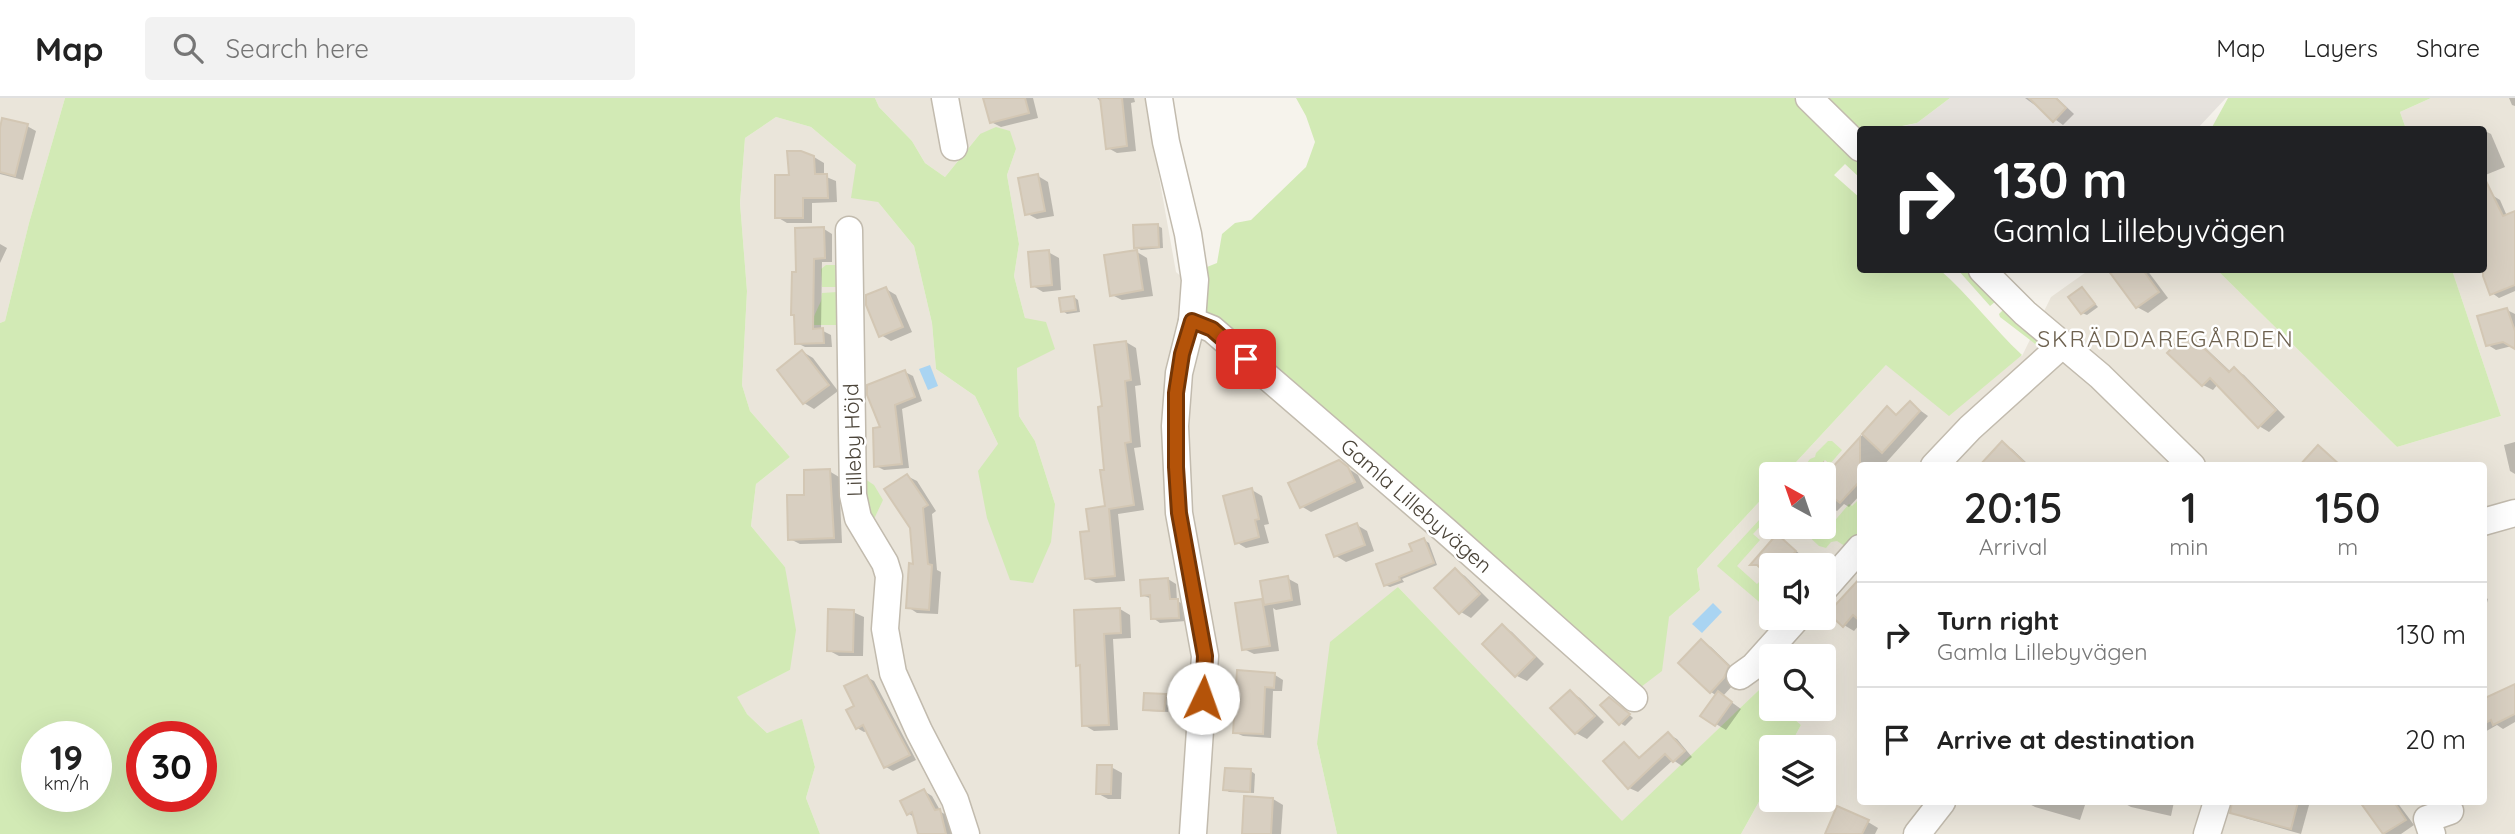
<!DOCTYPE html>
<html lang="en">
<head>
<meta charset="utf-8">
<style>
  :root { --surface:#fff; --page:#f2f2f2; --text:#222; --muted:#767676; --line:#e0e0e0 }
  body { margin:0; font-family:Quicksand,sans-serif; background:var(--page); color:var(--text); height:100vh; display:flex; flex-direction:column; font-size:26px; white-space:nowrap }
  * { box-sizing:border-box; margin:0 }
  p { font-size:23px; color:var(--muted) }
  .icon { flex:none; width:38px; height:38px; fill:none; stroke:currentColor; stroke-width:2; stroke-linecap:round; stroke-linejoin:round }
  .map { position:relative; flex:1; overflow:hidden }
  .drawer { position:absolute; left:1857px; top:364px; width:630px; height:343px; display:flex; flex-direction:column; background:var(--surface); border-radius:7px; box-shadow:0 7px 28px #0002 }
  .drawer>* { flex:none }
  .top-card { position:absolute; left:1857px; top:28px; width:630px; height:147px; border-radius:7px; box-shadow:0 7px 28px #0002; background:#202124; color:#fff; overflow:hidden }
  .needle { width:46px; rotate:320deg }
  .buttons { position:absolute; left:1759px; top:364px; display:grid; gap:14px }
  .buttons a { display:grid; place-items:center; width:77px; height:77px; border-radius:7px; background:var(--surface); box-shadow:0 7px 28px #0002; font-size:35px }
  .speed { position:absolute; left:21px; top:623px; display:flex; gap:14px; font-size:35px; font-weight:700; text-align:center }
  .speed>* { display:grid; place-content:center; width:91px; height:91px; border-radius:50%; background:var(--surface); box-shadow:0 7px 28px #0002; line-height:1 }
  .speed small { font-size:18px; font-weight:400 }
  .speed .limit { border:10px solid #d22; background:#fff; color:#111 }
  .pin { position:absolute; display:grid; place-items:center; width:60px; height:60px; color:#fff; margin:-30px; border-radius:14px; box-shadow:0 4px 10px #0006 }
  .me { position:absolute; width:77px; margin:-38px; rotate:3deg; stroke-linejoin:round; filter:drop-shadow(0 0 5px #0008) }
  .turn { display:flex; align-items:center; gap:24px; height:147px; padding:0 21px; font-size:32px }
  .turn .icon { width:91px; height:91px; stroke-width:2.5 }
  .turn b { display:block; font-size:49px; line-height:60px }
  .eta { display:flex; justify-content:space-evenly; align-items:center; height:119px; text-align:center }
  .eta b { font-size:42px; font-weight:600; line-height:49px }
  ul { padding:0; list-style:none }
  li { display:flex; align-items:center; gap:21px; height:105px; padding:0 21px; border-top:2px solid var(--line) }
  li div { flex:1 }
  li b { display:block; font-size:26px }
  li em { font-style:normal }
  header { display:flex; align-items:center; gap:42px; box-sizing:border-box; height:98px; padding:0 35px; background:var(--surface); border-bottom:2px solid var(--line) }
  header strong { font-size:33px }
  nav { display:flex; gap:38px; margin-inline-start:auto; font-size:24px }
  .search { width:490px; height:63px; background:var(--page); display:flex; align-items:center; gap:18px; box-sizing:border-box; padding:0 24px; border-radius:7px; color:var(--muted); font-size:26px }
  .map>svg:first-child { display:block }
  .residential { fill:#eae5da; fill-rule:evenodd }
  .industrial { fill:#e6e2dd }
  .green { fill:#d2eab5; fill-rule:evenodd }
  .water { fill:#a9d4f2 }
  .shadow { fill:#0003 }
  .building { fill:#d8cfc1; stroke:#d3c7b4; stroke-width:2 }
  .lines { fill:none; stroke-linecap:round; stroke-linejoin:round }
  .minor-casing { stroke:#c2bbae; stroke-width:29 }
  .minor { stroke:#fff; stroke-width:26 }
  .route-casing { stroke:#753606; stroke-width:18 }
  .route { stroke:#b45309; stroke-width:12 }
  .labels { text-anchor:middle; stroke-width:5; stroke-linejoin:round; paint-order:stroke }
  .street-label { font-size:21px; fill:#4b4439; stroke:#fff }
  .neighbourhood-label { font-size:23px; letter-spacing:2px; fill:#6e6250; stroke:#fff }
</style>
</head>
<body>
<header>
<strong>Map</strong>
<div class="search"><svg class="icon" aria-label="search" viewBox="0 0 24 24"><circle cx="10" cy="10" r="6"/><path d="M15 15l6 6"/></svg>Search here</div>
<nav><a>Map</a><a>Layers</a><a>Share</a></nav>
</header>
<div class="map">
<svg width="2515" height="736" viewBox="0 0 2515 736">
  <rect width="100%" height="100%" fill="#f6f3ec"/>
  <g class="residential">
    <polygon points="0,0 65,0 29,125 5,223 0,225"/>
    <path d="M 875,0 L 1145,0 L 1176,174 L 1625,575 L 1669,519 L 1700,492 L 1697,471 L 1771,391 L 1771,429 L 1824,429 L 1824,376 L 1785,376 L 1886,267 L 2022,258 L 2051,199 L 2089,172 L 2217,172 L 2397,349 L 2501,318 L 2452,172 L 2483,172 L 2483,32 L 2406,31 L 2400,14 L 2431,0 L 2515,0 L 2515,736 L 1741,736 L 1771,682 L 1771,702 L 1824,702 L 1824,649 L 1789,649 L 1801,627 L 1783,611 L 1824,611 L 1824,558 L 1771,558 L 1771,601 L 1760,591 L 1622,724 L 1398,489 L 1317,646 L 1337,736 L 820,736 L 806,700 L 815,669 L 802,622 L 767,635 L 747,616 L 736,599 L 790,572 L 785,469 L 751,428 L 756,386 L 790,359 L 750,313 L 742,287 L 747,193 L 740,105 L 745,40 L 776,19 L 811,29 L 856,67 L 878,104 L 914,148 L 932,225 L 936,271 L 975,298 L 998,346 L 1055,406 L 1035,343 L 1019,318 L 1017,270 L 1025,220 L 1014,178 L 1019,146 L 1007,77 L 1016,51 L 980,36 L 945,79 L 925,65 L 912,43 L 879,9 ZM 1860,368 L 2483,368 L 2483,704 L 1860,704 ZM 1771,467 L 1824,467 L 1824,520 L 1771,520 Z"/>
  </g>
  <polygon class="industrial" points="1950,0 2226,0 2197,31 1887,32 1917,25"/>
  <g class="green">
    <path d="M 65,0 L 875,0 L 879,9 L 912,43 L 925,65 L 945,79 L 980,36 L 996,29 L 1010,33 L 1016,51 L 1007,77 L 1019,146 L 1014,178 L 1025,220 L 1046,224 L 1055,251 L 1017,270 L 1019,318 L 1035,343 L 1055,406 L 1051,444 L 1033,485 L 1010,482 L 987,420 L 978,373 L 998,346 L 975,298 L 936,271 L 932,225 L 914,148 L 878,104 L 851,100 L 856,67 L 811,29 L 776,19 L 745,40 L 740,105 L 747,193 L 742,287 L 750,313 L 790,359 L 756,386 L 751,428 L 785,469 L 796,532 L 790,572 L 737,599 L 747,616 L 767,635 L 802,621 L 815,669 L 806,700 L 820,736 L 0,736 L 0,225 L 5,223 L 29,125 ZM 37,639 L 96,639 L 96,698 L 37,698 ZM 142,639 L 201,639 L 201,698 L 142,698 Z"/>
    <path d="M 1296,0 L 1950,0 L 1917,25 L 1887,31 L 1860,32 L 1860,80 L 1845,66 L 1834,77 L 1860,100 L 1860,172 L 1940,172 C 1970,198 1993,230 2022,257 L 1949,318 L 1886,267 L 1785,376 L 1771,376 L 1771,391 L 1697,471 L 1700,492 L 1669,519 L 1662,573 L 1637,592 L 1206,216 L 1207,169 L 1217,165 L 1222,136 L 1235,125 L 1251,122 L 1306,69 L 1315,44 L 1306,18 Z"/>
    <polygon points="2228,0 2431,0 2400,14 2406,31 2211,31"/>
    <polygon points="826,167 837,167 839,189 822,189 821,171"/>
    <polygon points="1958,172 1966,172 1982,191 1996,203 1990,208"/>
    <polygon points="2217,172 2452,172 2501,318 2397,349"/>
    <polygon points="837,194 839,227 810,227 821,203 822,195"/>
    <polygon points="2003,212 2044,246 2043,254 2034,245 2000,219 1999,216"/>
    <polygon points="1828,343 1832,343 1842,352 1830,366 1825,362 1813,376 1801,376 1800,374 1810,361 1815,359 1816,355"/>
    <polygon points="862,379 874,387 883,402 874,421 867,427"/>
    <polygon points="1857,403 1860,404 1860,435 1848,450 1837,443 1831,444 1826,450 1819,448 1801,431 1791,441 1778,429 1821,429 1826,433 1849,406 1852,408"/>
    <polygon points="1771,409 1771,423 1768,420 1753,436 1760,442 1737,468 1757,486 1763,480 1771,488 1771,514 1717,468"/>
    <polygon points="1398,489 1622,723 1760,591 1771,601 1771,611 1783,611 1801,627 1789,649 1771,649 1771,682 1741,736 1337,736 1317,646 1330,544"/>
  </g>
  <g class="water">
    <polygon points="930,267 938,288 928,292 919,271"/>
    <polygon points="1713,505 1722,514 1702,535 1692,526"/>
  </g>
  <g class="shadow">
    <polygon points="985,0 1033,0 1038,20 1001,29 991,24"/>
    <polygon points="1097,0 1134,0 1135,4 1131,5 1136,53 1117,55 1108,50 1103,6"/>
    <polygon points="2025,0 2057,0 2074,16 2063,27"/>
    <polygon points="2509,0 2515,0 2515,8 2512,7"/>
    <polygon points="27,28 36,33 23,82 0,76 0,36"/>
    <polygon points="2483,32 2491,36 2505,69 2483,78"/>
    <polygon points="814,59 824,65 824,78 836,83 837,104 812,105 812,125 787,125 777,119 790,78"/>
    <polygon points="1038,78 1048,84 1054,118 1037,121 1026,115"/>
    <polygon points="2492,97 2500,102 2507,118 2515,115 2515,193 2499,200 2492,195 2482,172"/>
    <polygon points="1158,128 1162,130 1163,150 1141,152 1136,149"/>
    <polygon points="824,131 832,136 832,164 822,164 821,232 831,237 832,249 805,249 797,245 797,176"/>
    <polygon points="0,146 7,150 0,165"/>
    <polygon points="1048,154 1059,160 1061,192 1043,194 1033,188"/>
    <polygon points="1137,154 1147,160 1153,198 1122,202 1112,197"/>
    <polygon points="2110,172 2147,172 2168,200 2148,215 2137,209"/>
    <polygon points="886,191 896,197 912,234 891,243 881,237"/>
    <polygon points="2082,191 2098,209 2087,217 2082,215"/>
    <polygon points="1074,199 1078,202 1080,214 1067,216 1063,213"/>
    <polygon points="2507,212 2515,216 2515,249 2512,248 2496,252 2488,247"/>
    <polygon points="2187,236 2197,242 2231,274 2234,271 2244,277 2285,319 2269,334 2259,328 2218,286 2213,292 2203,287"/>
    <polygon points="1126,244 1136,250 1141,287 1135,288 1141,349 1134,350 1144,412 1118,416 1125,483 1096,485 1086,480 1091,435 1107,409 1104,310"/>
    <polygon points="803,254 813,260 838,293 814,311 804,305"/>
    <polygon points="905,274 913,278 922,303 902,311 909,370 884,372 876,368 882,330"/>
    <polygon points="1910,305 1928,318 1883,368 1860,368 1860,397 1849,409 1844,406 1837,413 1829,408 1824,403 1824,379 1887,310 1898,318"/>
    <polygon points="2515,344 2515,376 2510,373 2504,347"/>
    <polygon points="2002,345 2012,351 2030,368 1994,368"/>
    <polygon points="1339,364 1358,377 1364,390 1311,414 1301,408"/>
    <polygon points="829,373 839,379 842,445 800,446 790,441 806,398"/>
    <polygon points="907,378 917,383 936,413 932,416 937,472 941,474 938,516 917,515 908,509 915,467"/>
    <polygon points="1252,392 1262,398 1269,426 1264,427 1269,445 1246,450 1236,444"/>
    <polygon points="1357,427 1367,433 1374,453 1346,464 1336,458"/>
    <polygon points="1777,438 1805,460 1799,467 1771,467 1771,477 1755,464"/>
    <polygon points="1424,442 1429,445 1437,467 1402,481 1404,484 1390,489 1385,487"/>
    <polygon points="1455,472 1465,478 1489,502 1471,520 1461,514"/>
    <polygon points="1287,480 1298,486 1301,507 1276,512 1273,510 1279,553 1254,556 1244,551 1262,502 1266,504"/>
    <polygon points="1168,481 1176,486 1177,503 1185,507 1186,523 1160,525 1153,520 1152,501 1142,497"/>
    <polygon points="1860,484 1860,526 1854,533 1844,527"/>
    <polygon points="2483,498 2488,501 2483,519"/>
    <polygon points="1120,511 1130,517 1131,540 1113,541 1118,632 1094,633 1084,627 1082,569 1078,567"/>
    <polygon points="853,514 864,519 863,558 839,558 828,552"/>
    <polygon points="1502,528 1512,534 1544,566 1527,583 1517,578 1484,546"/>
    <polygon points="1701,543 1711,549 1738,575 1734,586 1723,598 1741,611 1726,632 1716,626 1717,598 1711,594"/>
    <polygon points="1238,573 1275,577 1283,582 1282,593 1273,593 1271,640 1243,638 1234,634"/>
    <polygon points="867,579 874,583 916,662 893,673 886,669 867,633 864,634 857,630 857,608"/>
    <polygon points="2515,589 2515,624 2503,631 2497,627 2483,635 2483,602"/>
    <polygon points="1570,594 1580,600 1604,624 1587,641 1576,635 1553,610"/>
    <polygon points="1165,598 1170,600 1168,614 1149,613 1145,611"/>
    <polygon points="1614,603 1633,620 1625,628 1620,625"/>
    <polygon points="1668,636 1677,641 1692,659 1682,668 1673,662 1638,694 1629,690 1624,646 1641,660"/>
    <polygon points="1111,669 1122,675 1121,701 1108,701 1097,695"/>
    <polygon points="1251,673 1255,676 1254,695 1229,694 1225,691"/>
    <polygon points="924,693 932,698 941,714 948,718 952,736 919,736 915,720 908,715"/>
    <polygon points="1273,701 1283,707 1281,736 1244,736"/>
    <polygon points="2026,704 2086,704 2080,722 2035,709"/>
    <polygon points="2122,704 2174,704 2171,718 2131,709"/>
    <polygon points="2238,704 2302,704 2309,707 2301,736 2245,720 2235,714"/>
    <polygon points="2358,704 2397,704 2414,727 2401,736 2385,736 2366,708"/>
    <polygon points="1868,724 1878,730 1875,736 1827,736"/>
  </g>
  <g class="building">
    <polygon points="983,0 1025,0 1029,15 990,25"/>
    <polygon points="1100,0 1122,0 1127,48 1106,51"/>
    <polygon points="2029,0 2056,0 2066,10 2053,24"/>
    <polygon points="2,20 28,26 15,78 0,74 0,30"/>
    <polygon points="787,53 801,53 814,58 815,76 827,76 828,100 803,100 803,120 775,120 775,77 789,77"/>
    <polygon points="1038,76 1045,113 1025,117 1018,80"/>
    <polygon points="2483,77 2503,118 2515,113 2515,187 2490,197 2483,178"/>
    <polygon points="1158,126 1159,149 1134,150 1133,127"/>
    <polygon points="824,129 825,160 814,161 813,231 823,230 824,245 795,246 794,217 791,217 792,174 796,174 795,130"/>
    <polygon points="1049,152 1052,187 1031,189 1028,154"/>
    <polygon points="1137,152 1143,192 1110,198 1104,157"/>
    <polygon points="2108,172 2143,172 2159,194 2136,210"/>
    <polygon points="886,189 903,229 879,239 866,207 866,197"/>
    <polygon points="2082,189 2095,206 2081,216 2068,199"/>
    <polygon points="1074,198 1076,212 1061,214 1059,200"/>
    <polygon points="2507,210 2515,233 2515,251 2503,244 2486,248 2477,218"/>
    <polygon points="2187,234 2229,274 2234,269 2276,312 2258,330 2210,280 2202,288 2167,255"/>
    <polygon points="1126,243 1131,282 1125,283 1131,344 1125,345 1134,407 1109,411 1115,478 1085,481 1080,434 1089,433 1086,411 1105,408 1100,372 1104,372 1098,309 1102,308 1094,247"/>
    <polygon points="802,252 829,287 803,306 777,272"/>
    <polygon points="905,272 915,299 895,307 902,366 874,369 873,330 880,329 867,297 867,287"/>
    <polygon points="1910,303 1920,313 1882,355 1862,336 1887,308 1896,317"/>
    <polygon points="1860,339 1860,383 1840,405 1835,401 1824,415 1824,365 1831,371"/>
    <polygon points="2002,343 2028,368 1979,368"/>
    <polygon points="2318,347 2341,368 2299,368"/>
    <polygon points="1339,362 1348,369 1355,384 1300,410 1288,385"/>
    <polygon points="830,371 834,440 788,442 787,397 804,397 804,372"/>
    <polygon points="907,376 928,407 923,410 928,466 932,467 929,512 906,510 909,465 913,466 910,430 884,391"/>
    <polygon points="1252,390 1259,421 1255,422 1259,439 1235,446 1223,398"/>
    <polygon points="1357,425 1365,447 1334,459 1326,437"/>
    <polygon points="1777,436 1796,453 1784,467 1771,467 1771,480 1757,467 1750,467"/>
    <polygon points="1424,440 1434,465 1399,479 1400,482 1384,488 1376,466 1412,453 1409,446"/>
    <polygon points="1455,470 1480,496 1459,516 1434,490"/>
    <polygon points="1288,478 1292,502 1264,507 1260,483"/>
    <polygon points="1168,480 1170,501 1178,501 1179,520 1151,521 1150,497 1141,498 1140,482"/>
    <polygon points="1860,480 1860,523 1853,517 1843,529 1828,515"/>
    <polygon points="1262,501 1270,548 1242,552 1235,505"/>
    <polygon points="1120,510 1121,535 1104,536 1109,627 1082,628 1080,567 1076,568 1074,512"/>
    <polygon points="828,511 854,512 853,554 827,553"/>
    <polygon points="1502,526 1535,559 1515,579 1482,546"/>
    <polygon points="1701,541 1729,568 1724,580 1710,595 1678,565"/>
    <polygon points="1237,572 1275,575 1274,590 1265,589 1263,636 1233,635"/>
    <polygon points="867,577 910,657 884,670 863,627 856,631 846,612 854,608 844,588"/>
    <polygon points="2515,586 2515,616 2493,627 2491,622 2483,626 2483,601"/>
    <polygon points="1570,592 1595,618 1575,636 1550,610"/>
    <polygon points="1718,593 1732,604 1715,628 1700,618"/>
    <polygon points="1144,595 1166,596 1164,613 1143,612"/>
    <polygon points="1609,599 1630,616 1619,627 1600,607"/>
    <polygon points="1668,634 1685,653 1673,664 1665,656 1628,691 1603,663 1624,644 1639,660"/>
    <polygon points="1097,667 1112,667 1111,696 1096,696"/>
    <polygon points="1225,670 1251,671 1250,694 1223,692"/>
    <polygon points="924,691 935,712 940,711 946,736 918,736 912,714 907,717 900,703"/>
    <polygon points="1244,698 1273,700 1271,736 1242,736"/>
    <polygon points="2232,704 2298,704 2291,731 2230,715"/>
    <polygon points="2360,704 2394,704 2406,722 2383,736"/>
    <polygon points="1837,708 1869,722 1862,736 1825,736"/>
  </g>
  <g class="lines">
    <g class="minor-casing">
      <g id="minor">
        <polyline points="945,0 954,49"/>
        <polyline points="1159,0 1166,44 1188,136 1195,182 1192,223 1179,275 1175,328 1179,415 1205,558 1193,736"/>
        <polyline points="1809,0 1860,50"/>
        <polyline points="849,132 853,397 858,420 885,465 889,478 885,531 893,575 919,633 955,702 966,736"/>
        <polyline points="1982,172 2025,215 2100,278 2192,368"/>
        <polyline points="1192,223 1212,231 1446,433 1634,600"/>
        <polyline points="1934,368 1970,330 2063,246"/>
        <polyline points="2483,424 2515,415"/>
        <polyline points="1824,491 1860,450"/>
        <polyline points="1740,578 1754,568 1797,520"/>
        <polyline points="1917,736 1942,704"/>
        <polyline points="2207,736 2217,704"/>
        <polyline points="2432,736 2427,721 2450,713"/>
      </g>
    </g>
    <use href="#minor" class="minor"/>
  </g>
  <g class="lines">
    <g class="route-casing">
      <polyline id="route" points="1203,600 1205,558 1179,415 1176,369 1176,295 1182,256 1192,223 1212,231 1246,261"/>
    </g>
    <use href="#route" class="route"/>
  </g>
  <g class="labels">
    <g class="street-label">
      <text transform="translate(853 342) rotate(-92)" y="7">Lilleby Höjd</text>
      <text transform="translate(1416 408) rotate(41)" y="7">Gamla Lillebyvägen</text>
    </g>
    <g class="neighbourhood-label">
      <text x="2166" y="249">SKRÄDDAREGÅRDEN</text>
    </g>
  </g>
</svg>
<div class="buttons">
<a><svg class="needle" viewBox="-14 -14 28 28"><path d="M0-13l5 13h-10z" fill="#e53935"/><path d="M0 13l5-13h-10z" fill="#767676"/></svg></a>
<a><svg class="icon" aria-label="sound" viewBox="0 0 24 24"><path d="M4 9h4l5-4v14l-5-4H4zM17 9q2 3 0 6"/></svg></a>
<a><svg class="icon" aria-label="search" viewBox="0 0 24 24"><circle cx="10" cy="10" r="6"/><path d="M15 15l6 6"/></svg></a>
<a><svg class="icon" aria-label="layers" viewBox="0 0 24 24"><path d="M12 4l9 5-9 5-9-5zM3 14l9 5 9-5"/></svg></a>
</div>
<div class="speed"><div>19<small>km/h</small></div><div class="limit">30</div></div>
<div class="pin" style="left:1246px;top:261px;background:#d93025"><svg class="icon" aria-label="arrive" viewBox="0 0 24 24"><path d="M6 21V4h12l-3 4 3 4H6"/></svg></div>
<svg class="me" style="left:1203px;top:600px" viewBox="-20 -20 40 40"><circle r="19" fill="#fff"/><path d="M0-13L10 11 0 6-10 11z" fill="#b45309"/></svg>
<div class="top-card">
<div class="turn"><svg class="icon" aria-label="right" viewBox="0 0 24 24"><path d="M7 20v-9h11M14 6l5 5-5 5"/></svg><div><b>130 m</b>Gamla Lillebyvägen</div></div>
</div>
<section class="drawer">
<div class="eta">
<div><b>20:15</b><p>Arrival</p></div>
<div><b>1</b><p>min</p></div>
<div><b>150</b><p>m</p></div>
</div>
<ul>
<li><svg class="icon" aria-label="right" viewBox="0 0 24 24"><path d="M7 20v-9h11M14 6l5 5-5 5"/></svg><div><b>Turn right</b><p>Gamla Lillebyvägen</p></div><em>130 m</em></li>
<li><svg class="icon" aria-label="arrive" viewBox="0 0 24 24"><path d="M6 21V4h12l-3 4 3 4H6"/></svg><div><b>Arrive at destination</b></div><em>20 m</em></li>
</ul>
</section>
</div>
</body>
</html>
